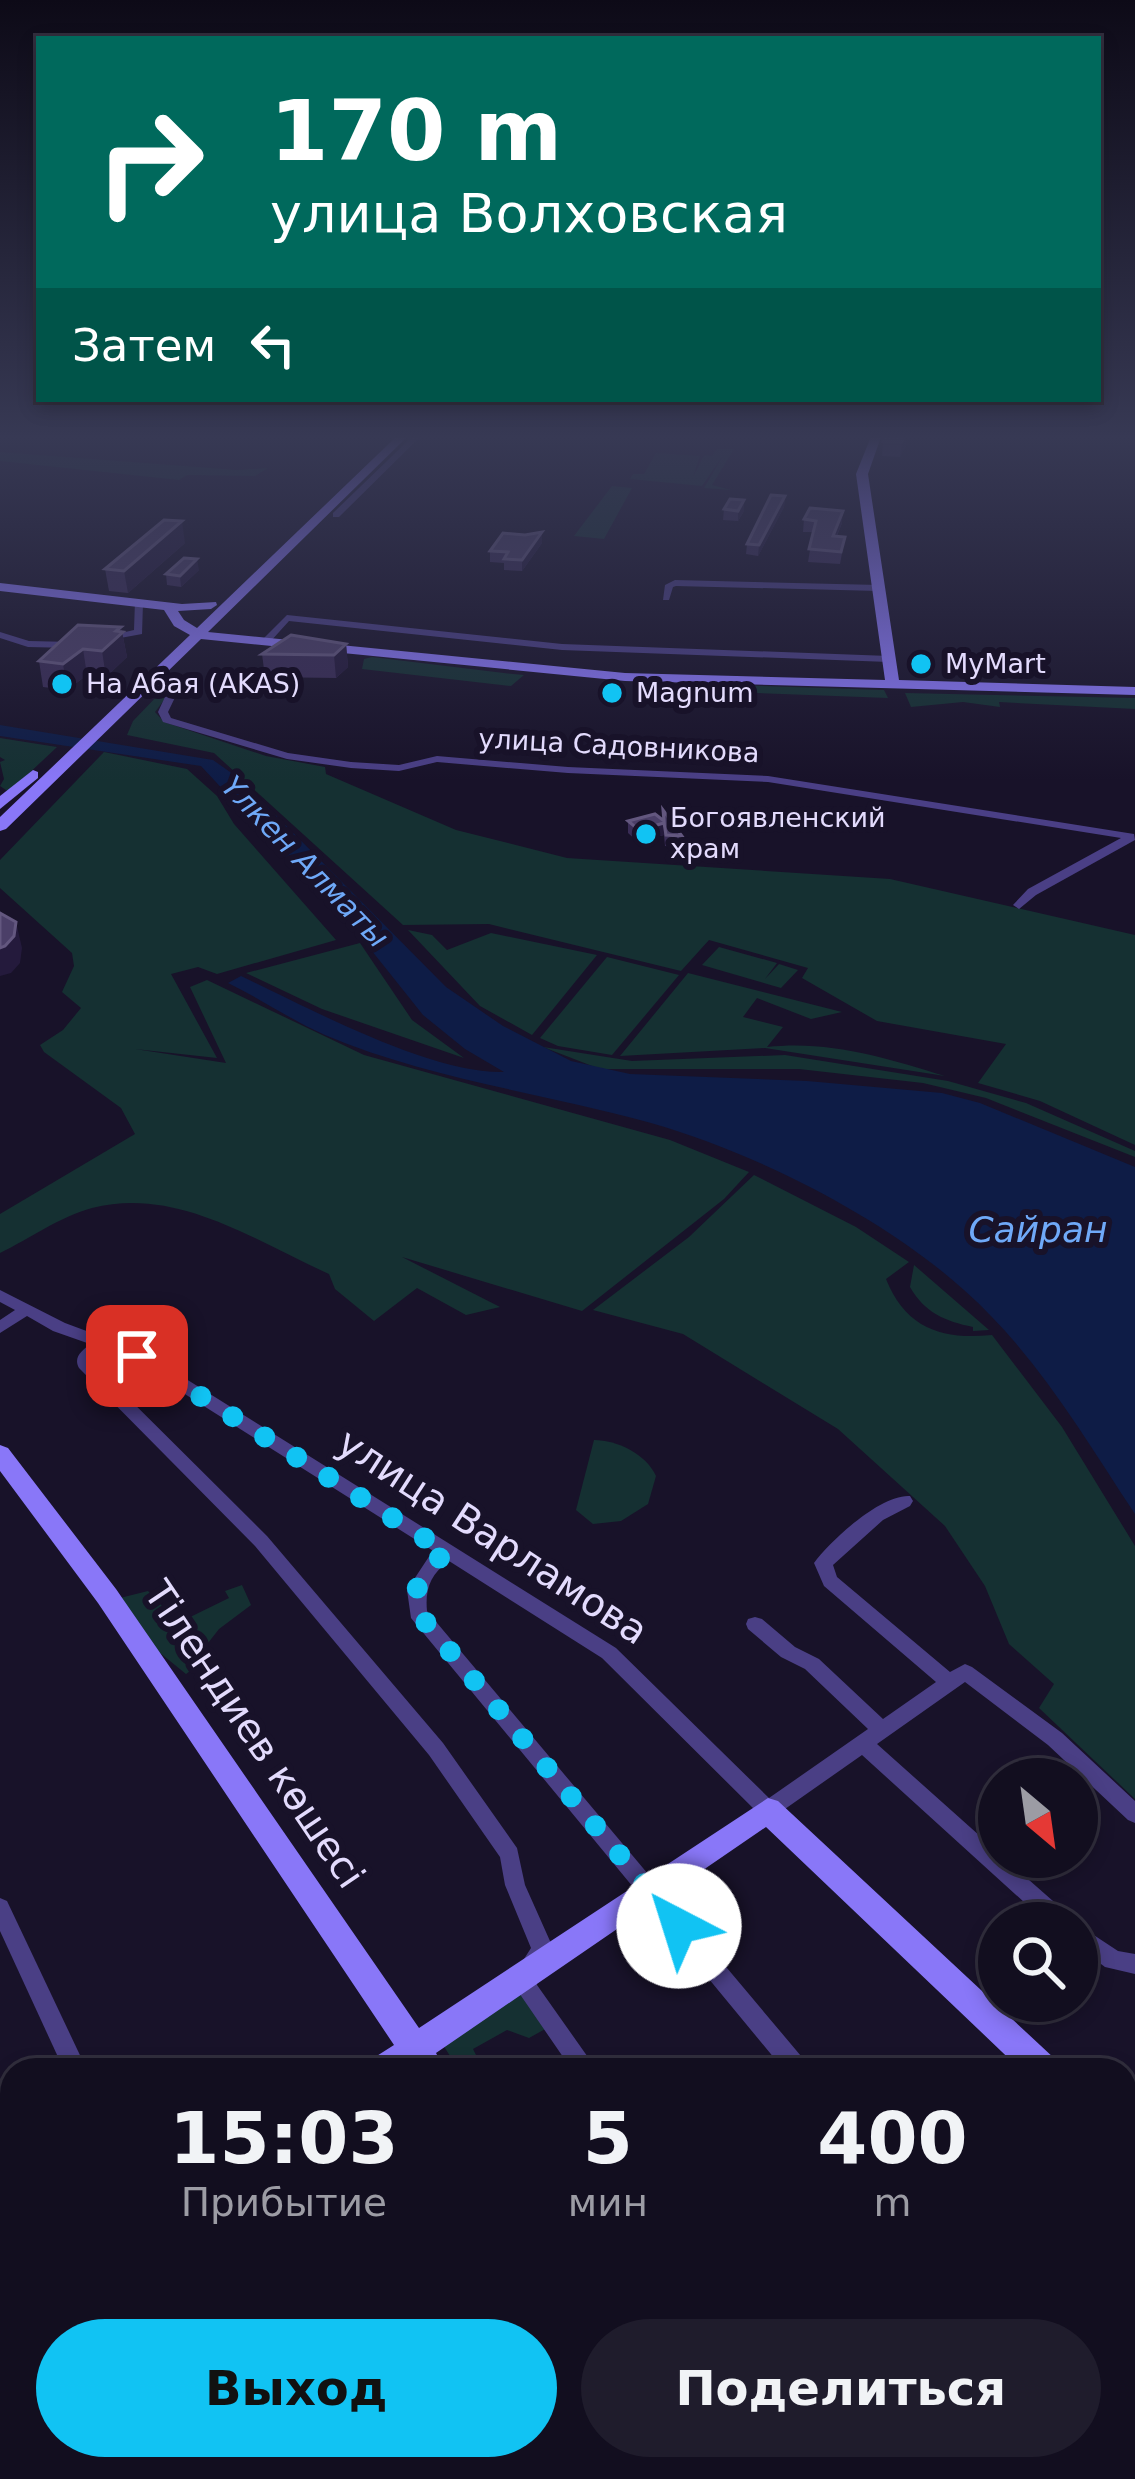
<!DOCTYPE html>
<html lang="ru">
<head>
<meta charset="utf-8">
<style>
  :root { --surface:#120e1f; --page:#1f1c2c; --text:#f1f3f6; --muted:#9c9ca4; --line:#312e3d; --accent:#11c3f3 }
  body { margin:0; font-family:"DejaVu Sans",sans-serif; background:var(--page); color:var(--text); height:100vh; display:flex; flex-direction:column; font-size:45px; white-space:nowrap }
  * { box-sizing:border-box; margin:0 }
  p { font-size:39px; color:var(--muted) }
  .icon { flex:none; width:66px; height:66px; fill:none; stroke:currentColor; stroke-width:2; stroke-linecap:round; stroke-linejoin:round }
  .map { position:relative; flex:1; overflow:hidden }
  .panel { position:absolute; left:0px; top:2058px; width:1137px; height:423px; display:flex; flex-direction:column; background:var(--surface); border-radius:36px 36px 0 0; box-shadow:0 6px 18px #0003,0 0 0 3px var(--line) }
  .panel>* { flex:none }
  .hud { position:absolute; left:36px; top:36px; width:1065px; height:366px; border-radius:0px; box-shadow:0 6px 18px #0003,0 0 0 3px var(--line); background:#00695c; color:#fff; overflow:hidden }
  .needle { width:78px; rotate:151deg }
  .buttons { position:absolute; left:978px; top:1758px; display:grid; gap:24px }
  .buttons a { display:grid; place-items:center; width:120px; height:120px; border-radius:50%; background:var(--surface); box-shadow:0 6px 18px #0003,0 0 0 3px var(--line); font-size:60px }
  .pin { position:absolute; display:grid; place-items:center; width:102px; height:102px; color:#fff; margin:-51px; border-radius:24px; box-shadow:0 6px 18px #0006 }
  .me { position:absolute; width:132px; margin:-66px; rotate:320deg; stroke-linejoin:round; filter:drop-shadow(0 0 9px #0008) }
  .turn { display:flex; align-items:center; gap:42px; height:252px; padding:0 36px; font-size:54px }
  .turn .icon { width:156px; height:156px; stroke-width:2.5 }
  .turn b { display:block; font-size:84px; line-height:102px }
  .then { display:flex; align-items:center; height:114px; padding:0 36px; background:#0003; gap:24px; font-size:45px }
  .eta { display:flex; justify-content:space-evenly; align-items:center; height:204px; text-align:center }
  .eta b { font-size:72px; font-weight:800; line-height:84px }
  .primary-button { display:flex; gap:24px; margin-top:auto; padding:24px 36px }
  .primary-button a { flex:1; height:138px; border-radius:72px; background:var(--accent); color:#111; font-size:48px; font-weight:800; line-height:138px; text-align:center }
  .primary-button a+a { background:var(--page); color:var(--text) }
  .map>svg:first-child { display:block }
  .green { fill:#153032 }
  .water { fill:#0e1c46 }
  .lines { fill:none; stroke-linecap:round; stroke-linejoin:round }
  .street { fill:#4a3f85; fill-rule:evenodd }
  .secondary { fill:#8977f8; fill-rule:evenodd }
  .wall { fill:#392c56 }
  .shaded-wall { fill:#241a3c }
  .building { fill:#4b3f68; stroke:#63577f; stroke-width:3 }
  .route { stroke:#11c3f3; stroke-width:21; stroke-dasharray:0 37.8 }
  .poi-dot { fill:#11c3f3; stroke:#181229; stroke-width:4.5 }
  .labels { text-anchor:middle; stroke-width:12; stroke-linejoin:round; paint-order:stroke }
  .far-poi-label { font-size:27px; fill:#e3dbfd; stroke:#181229; text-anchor:start }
  .far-street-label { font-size:27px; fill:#e3dbfd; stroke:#181229 }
  .far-water-label { font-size:30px; font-style:italic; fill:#6fa9f8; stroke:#181229 }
  .water-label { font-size:36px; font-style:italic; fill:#6fa9f8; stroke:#181229 }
  .near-street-label { font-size:39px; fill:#e3dbfd; stroke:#181229 }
</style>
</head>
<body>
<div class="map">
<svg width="1135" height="2479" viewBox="0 0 1135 2479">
  <rect width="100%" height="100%" fill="#181229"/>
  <g class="green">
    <polygon points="717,449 734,449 712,485 731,490 704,488 724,454 702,486 630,479 633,474 644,474 656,453 700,456 693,477 704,455 712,456"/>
    <polygon points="0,452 237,470 268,468 255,476 187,475 179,480 0,461"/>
    <polygon points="612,486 632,488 604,539 574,536"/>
    <polygon points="372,657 513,674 524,675 511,686 362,669 364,659"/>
    <polygon points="703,684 884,690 888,698 701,691"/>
    <polygon points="161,692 167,696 155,712 164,722 266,756 325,767 326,774 456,830 567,858 890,879 1135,935 1135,1145 1040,1101 978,1083 1006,1044 877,1021 802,978 808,968 709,940 681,971 489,924 403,925 214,753 127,735 133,721"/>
    <polygon points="905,693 1135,698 1135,709 999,702 1000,707 963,702 911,707"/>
    <polygon points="0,738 57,747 9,792 0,786 4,779 0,762 5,760 0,757"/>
    <path d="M 104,752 L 187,769 L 217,796 L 234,824 L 336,940 L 217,974 L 198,967 L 171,974 L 217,1058 L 135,1049 L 226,1063 L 190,987 L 207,980 L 364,1055 L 670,1140 L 749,1172 L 724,1199 L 582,1311 L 402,1257 L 500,1307 L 466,1315 L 417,1288 L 374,1321 L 335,1289 L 329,1274 C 255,1241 177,1186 92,1208 C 61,1216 29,1239 0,1253 L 0,1214 L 135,1134 L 121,1108 L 44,1052 L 40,1045 L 63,1030 L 81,1008 L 62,992 L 74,966 L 72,953 L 0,888 L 0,860 Z"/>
    <polygon points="408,930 432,935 447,950 491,933 597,955 532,1035 480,1006"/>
    <polygon points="360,943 412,1020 464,1058 322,1009 246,973"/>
    <polygon points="719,947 777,963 765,979 779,964 798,970 781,988 702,965"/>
    <polygon points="607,957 679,975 612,1055 558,1046 540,1038"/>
    <path d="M 688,973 L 842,1012 L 811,1019 L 757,998 L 743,1017 L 783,1027 L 767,1047 C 830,1040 886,1058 945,1076 L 765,1048 L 620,1056 Z"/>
    <polygon points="543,1047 632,1061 785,1055 948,1081 1026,1103 1135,1151 1135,1157 986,1098 923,1083 799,1069 600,1069"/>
    <path d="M 754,1175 L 856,1227 L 909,1262 L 886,1279 C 906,1329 943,1340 992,1335 L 1062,1427 L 1135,1546 L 1135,1799 L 1039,1708 L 1054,1684 L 1009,1644 L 985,1586 L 945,1526 L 838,1429 L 683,1334 L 593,1310 L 689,1237 Z"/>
    <path d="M 914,1265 L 989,1330 L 973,1331 L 973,1327 C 945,1321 925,1313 910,1287 Z"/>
    <path d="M 594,1440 C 617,1440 646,1454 656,1476 L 648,1504 L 621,1521 L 593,1524 L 576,1510 Z"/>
    <polygon points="242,1585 251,1605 219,1629 201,1652 206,1659 186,1674 143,1639 120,1598 148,1591 178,1623 229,1598 225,1591"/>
    <polygon points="516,1978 547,2028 529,2038 507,2030 473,2049 480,2063 459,2070 436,2034"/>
  </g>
  <path class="water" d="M 0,725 L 213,760 L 240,779 L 446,987 L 503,1026 L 571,1061 L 630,1074 L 807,1081 L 942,1093 L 980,1103 L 1135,1167 L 1135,1514 C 1082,1434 1036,1354 964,1290 C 883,1217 756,1153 651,1123 C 543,1093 429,1079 325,1035 C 291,1020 261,999 228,983 L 241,976 C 309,1008 430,1074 504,1072 L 465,1049 L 423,1015 L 364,941 L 201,766 L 0,736 Z"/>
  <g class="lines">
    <g class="street">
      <polygon points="415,434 423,434 339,517 333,517 333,513"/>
      <polygon points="675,580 879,585 884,588 879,591 676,586 673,587 669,600 663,600 665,585"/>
      <polygon points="135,601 143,603 142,634 104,641 104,637 134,630"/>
      <polygon points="287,615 562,644 889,656 894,659 889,662 562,650 289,621 270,642 264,642 264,638"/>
      <polygon points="0,632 29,641 72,642 77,645 72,648 28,647 0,638"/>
      <polygon points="156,673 181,685 168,712 171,718 288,753 351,762 399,765 437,756 568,767 768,776 1134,834 1135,840 1036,895 1019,909 1013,905 1028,889 1121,838 768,782 568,773 437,762 399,771 351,768 287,759 163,722 158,712 170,686 153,678 151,676"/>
      <path d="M 0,1290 L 65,1323 L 143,1352 L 616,1648 L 769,1798 L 868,1729 L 805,1669 L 781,1657 L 748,1629 L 746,1624 L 748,1619 L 755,1617 L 762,1619 L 795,1647 L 819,1659 L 883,1719 L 936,1682 L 824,1586 L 814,1563 C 831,1540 881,1494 910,1496 L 913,1501 L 910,1506 L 883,1520 L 833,1565 L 837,1577 L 950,1672 L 965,1664 L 972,1667 L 1062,1733 L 1135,1801 L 1135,1823 L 1128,1820 L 1048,1745 L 965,1682 L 877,1744 L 999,1853 L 999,1857 L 1003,1857 L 1070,1916 L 1073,1923 L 1047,1923 L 862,1755 L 775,1816 L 768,1819 L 761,1816 L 602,1658 L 449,1561 C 430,1574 425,1590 427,1611 L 806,2062 L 809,2070 L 784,2070 L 411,1618 L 407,1590 L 430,1555 L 435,1552 L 131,1360 L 104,1350 L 94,1358 L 93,1363 L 267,1536 L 443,1743 L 517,1848 L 525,1885 L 554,1950 L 538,1973 L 537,1985 L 597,2070 L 572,2070 L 515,1987 L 517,1970 L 531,1948 L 505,1885 L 500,1857 L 429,1755 L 255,1546 L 79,1368 C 73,1357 82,1351 90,1344 L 53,1331 L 27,1316 L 0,1333 L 0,1320 L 15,1310 L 0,1302 Z"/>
      <polygon points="0,1898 7,1901 87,2070 64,2070 0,1931"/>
      <polygon points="1077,1924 1118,1951 1135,1954 1135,1974 1105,1967 1077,1946"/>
      <polygon points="1125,2454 1135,2459 1135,2479 1118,2479 1113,2469 1125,2469"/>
      <polygon points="272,2469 298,2469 301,2479 275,2479"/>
    </g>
    <g class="secondary">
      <polygon points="399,434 410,434 208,632 625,673 885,680 856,474 872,434 882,434 868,474 899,680 1135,687 1135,695 625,681 201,639 6,829 0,831 0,817 190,635 174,626 164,610 0,591 0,583 182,604 216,602 217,605 211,609 178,611 184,620 197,628"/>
      <polygon points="33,770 38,772 38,778 0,809 0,796"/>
      <polygon points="0,1445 8,1448 116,1589 419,2028 768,1798 778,1801 1055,2059 1060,2070 1021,2070 766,1827 436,2053 445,2070 367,2070 372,2059 394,2045 98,1603 0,1471"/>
      <polygon points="1125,2131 1135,2135 1135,2172 1125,2168"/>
      <polygon points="12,2292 12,2329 0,2334 0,2297"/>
      <polygon points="694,2469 733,2469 737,2479 698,2479"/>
    </g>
  </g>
  <g class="wall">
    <polygon points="886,434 907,434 906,445 900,457 882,456 883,441"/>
    <polygon points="785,496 784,507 758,556 746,554 747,544"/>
    <polygon points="724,509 744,511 738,521 723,520"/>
    <polygon points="804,519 842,523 837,536 845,537 840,564 808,562 813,532 803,532"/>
    <polygon points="185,543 128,593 109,591 105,569"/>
    <polygon points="542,543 522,571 504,570 504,563 490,562 490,551"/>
    <polygon points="199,570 181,587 167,585 166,574"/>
    <polygon points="122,632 127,657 106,677 87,675 67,690 43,687 39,661"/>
    <polygon points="346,644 348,667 336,678 265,677 262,654"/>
    <polygon points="663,810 682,836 682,848 665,846 664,835 638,842 628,833 628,821 663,819"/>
  </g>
  <g class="shaded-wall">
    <polygon points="905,434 906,445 900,457 902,442"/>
    <polygon points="785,496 784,507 758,556 759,545"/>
    <polygon points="744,500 744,511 738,521 738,511"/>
    <polygon points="843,511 842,523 831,548 833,536"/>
    <polygon points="182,521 185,543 128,593 124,571"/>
    <polygon points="542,532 542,543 522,571 522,560"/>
    <polygon points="197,559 199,570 181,587 180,576"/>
    <polygon points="121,627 127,657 106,677 102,651"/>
    <polygon points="346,644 348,667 336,678 334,655"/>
    <polygon points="83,649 87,675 67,690 63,664"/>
    <polygon points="664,823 664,835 638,842 639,830"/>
    <polygon points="16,922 22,948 20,963 11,973 0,976 0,948"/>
  </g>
  <g class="building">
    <polygon points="886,434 905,434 902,442 883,441"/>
    <polygon points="771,495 785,496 759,545 747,544"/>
    <polygon points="730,499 744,500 738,511 724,509"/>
    <polygon points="810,508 843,511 833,536 845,537 841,552 809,549 816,521 804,519"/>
    <polygon points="164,520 182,521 124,571 105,569"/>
    <polygon points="542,532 522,560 504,559 508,552 490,551 503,533 525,535"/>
    <polygon points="184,558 197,559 180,576 166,574"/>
    <polygon points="78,625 121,627 116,631 123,632 102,651 83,649 63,664 39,661"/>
    <polygon points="291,635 346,644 334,655 262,654"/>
    <polygon points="663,810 682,836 666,835 664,823 639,830 628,821 655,814 664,821"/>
    <polygon points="0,913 16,922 14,936 5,946 0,948"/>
  </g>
  <linearGradient id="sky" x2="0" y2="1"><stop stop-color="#0d0a17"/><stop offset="0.56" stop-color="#373954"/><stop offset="1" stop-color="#373954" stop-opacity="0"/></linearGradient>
  <rect width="1135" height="781" fill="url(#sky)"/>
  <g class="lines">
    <polyline class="route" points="137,1356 448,1553 436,1560 416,1590 418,1613 679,1926"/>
  </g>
  <g class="poi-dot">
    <circle cx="921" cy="664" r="12"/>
    <circle cx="62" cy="684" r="12"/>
    <circle cx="612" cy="693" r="12"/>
    <circle cx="646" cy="834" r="12"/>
  </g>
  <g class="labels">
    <g class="far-poi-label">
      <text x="945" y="673">MyMart</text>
      <text x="86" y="693">На Абая (AKAS)</text>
      <text x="636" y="702">Magnum</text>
      <text x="670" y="827">Богоявленский<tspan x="670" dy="31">храм</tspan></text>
    </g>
    <g class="far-street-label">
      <text transform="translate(619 746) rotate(3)" y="9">улица Садовникова</text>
    </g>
    <g class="far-water-label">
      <text transform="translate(305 862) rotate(46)" y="10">Үлкен Алматы</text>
    </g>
    <g class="water-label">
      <text x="1038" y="1242">Сайран</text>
    </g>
    <g class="near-street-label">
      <text transform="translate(493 1536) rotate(33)" y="14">улица Варламова</text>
      <text transform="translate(255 1734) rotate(56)" y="14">Тілендиев көшесі</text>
    </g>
  </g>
</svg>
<div class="buttons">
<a><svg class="needle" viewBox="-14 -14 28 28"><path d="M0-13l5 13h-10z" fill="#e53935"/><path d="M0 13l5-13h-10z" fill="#9c9ca4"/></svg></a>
<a><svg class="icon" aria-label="search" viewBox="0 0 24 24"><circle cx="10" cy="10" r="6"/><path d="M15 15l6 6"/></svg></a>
</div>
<div class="pin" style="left:137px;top:1356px;background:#d93025"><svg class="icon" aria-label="arrive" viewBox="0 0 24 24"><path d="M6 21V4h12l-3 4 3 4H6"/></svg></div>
<svg class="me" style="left:679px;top:1926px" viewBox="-20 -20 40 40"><circle r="19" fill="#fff"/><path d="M0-13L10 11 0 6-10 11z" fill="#11c3f3"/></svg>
<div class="hud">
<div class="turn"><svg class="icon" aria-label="right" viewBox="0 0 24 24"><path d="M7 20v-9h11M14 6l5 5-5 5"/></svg><div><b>170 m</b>улица Волховская</div></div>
<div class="then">Затем<svg class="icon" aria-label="left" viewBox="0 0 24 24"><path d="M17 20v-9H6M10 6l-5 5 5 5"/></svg></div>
</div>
<section class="panel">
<div class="eta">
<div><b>15:03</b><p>Прибытие</p></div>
<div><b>5</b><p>мин</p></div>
<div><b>400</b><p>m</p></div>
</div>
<div class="primary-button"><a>Выход</a><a>Поделиться</a></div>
</section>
</div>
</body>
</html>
